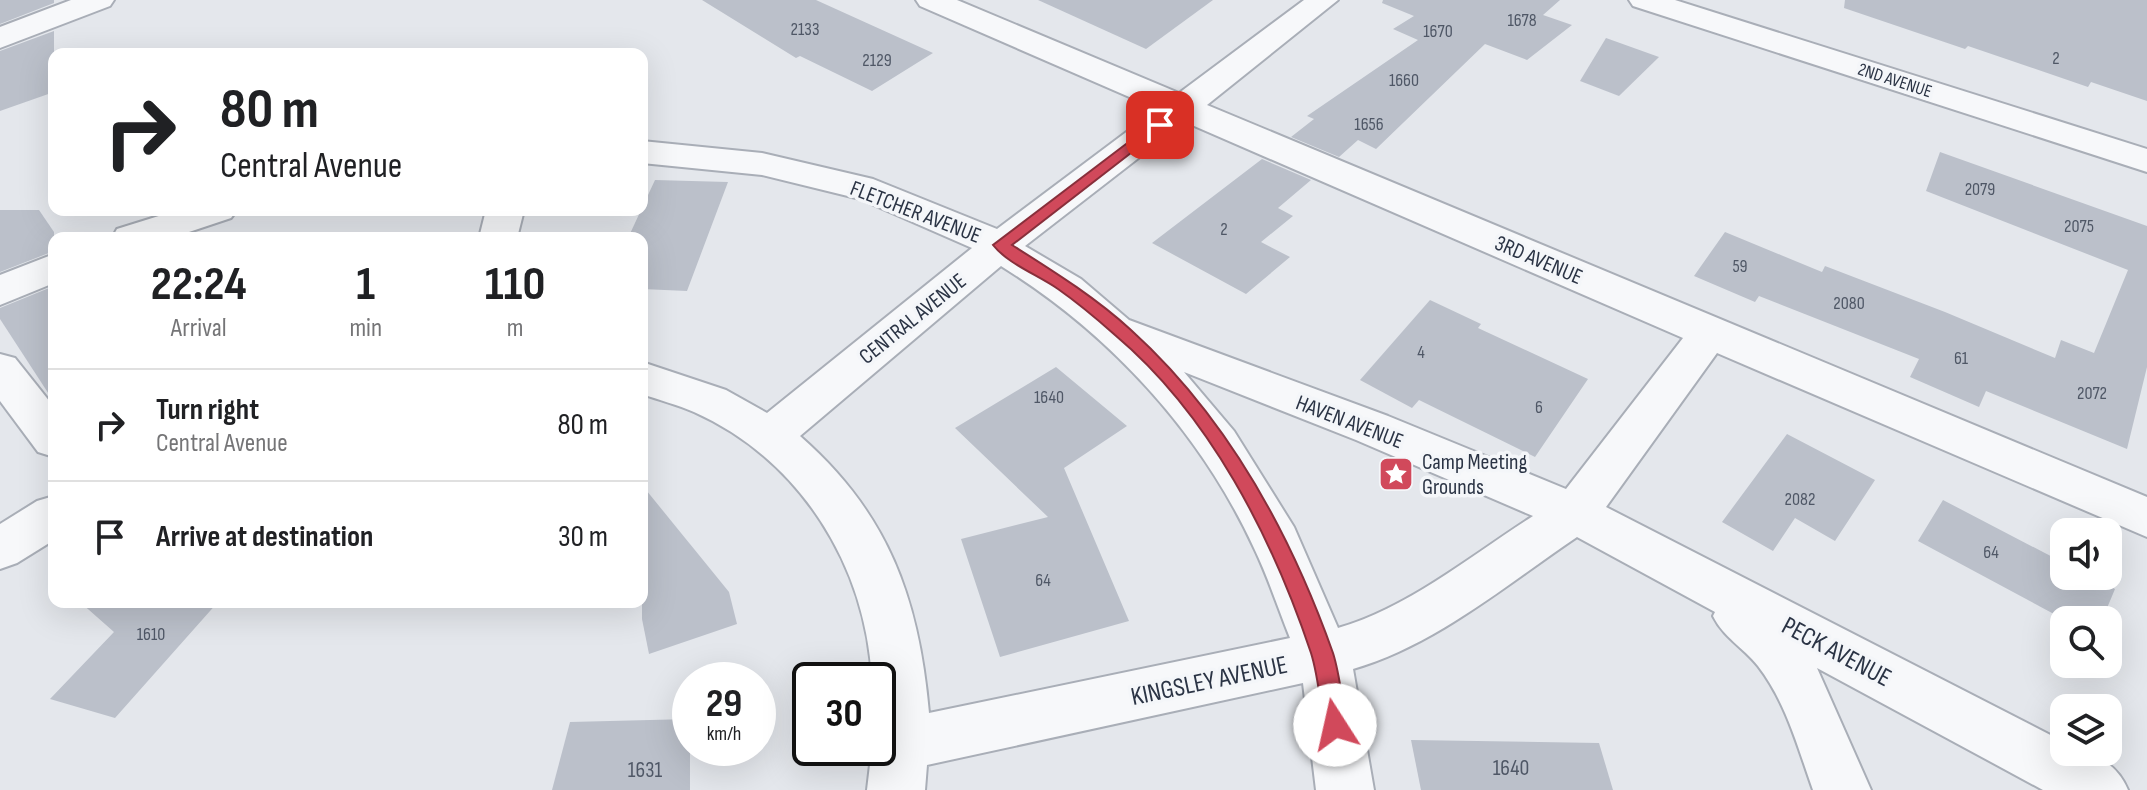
<!DOCTYPE html>
<html lang="en">
<head>
<meta charset="utf-8">
<style>
  :root { --surface:#fff; --page:#f2f2f2; --text:#202124; --muted:#757577; --line:#e0e0e0 }
  body { margin:0; font-family:"Sofia Sans Condensed",sans-serif; background:var(--page); color:var(--text); height:100vh; display:flex; flex-direction:column; font-size:30px; white-space:nowrap }
  * { box-sizing:border-box; margin:0 }
  p { font-size:26px; color:var(--muted) }
  .icon { flex:none; width:44px; height:44px; fill:none; stroke:currentColor; stroke-width:2; stroke-linecap:round; stroke-linejoin:round }
  .map { position:relative; flex:1; overflow:hidden }
  .details { position:absolute; left:48px; top:232px; width:600px; height:376px; display:flex; flex-direction:column; background:var(--surface); border-radius:16px; box-shadow:0 8px 32px #0002 }
  .details>* { flex:none }
  .hud { position:absolute; left:48px; top:48px; width:600px; height:168px; border-radius:16px; box-shadow:0 8px 32px #0002; background:#fff; color:var(--text); overflow:hidden }
  .buttons { position:absolute; left:2050px; top:518px; display:grid; gap:16px }
  .buttons a { display:grid; place-items:center; width:72px; height:72px; border-radius:16px; background:var(--surface); box-shadow:0 8px 32px #0002; font-size:40px }
  .speed { position:absolute; left:672px; top:662px; display:flex; gap:16px; font-size:40px; font-weight:700; text-align:center }
  .speed>* { display:grid; place-content:center; width:104px; height:104px; border-radius:50%; background:var(--surface); box-shadow:0 8px 32px #0002; line-height:1 }
  .speed small { font-size:20px; font-weight:400 }
  .speed .limit { border:4px solid #111; border-radius:12px; background:#fff; color:#111 }
  .pin { position:absolute; display:grid; place-items:center; width:68px; height:68px; color:#fff; margin:-34px; border-radius:16px; box-shadow:0 4px 12px #0006 }
  .me { position:absolute; width:88px; margin:-44px; rotate:350deg; stroke-linejoin:round; filter:drop-shadow(0 0 6px #0008) }
  .turn { display:flex; align-items:center; gap:28px; height:168px; padding:0 40px; font-size:36px }
  .turn .icon { width:104px; height:104px; stroke-width:2.5 }
  .turn b { display:block; font-size:56px; line-height:68px }
  .eta { display:flex; justify-content:space-evenly; align-items:center; height:136px; text-align:center }
  .eta b { font-size:48px; font-weight:700; line-height:56px }
  ul { padding:0; list-style:none }
  li { display:flex; align-items:center; gap:24px; height:112px; padding:0 40px; border-top:2px solid var(--line) }
  li div { flex:1 }
  li b { display:block; font-size:30px }
  li em { font-style:normal }
  .map>svg:first-child { display:block }
  .building { fill:#bbc0ca }
  .lines { fill:none; stroke-linecap:round; stroke-linejoin:round }
  .minor-casing { stroke:#a9aeb7; stroke-width:4 }
  .minor { fill:#f7f8fa; fill-rule:evenodd }
  .route { fill:#d1495b; stroke:#882f3b; stroke-width:2 }
  .labels { text-anchor:middle; stroke-width:7; stroke-linejoin:round; paint-order:stroke }
  .number-label { font-size:18px; fill:#4f5766 }
  .far-street-label { font-size:18px; fill:#2b3445; stroke:#f4f6f9 }
  .street-label { font-size:22px; fill:#2b3445; stroke:#f4f6f9 }
  .poi-label { font-size:22px; fill:#2b3445; stroke:#f4f6f9; text-anchor:start }
  .near-number-label { font-size:22px; fill:#4f5766 }
  .near-street-label { font-size:26px; fill:#2b3445; stroke:#f4f6f9 }
</style>
</head>
<body>
<div class="map">
<svg width="2147" height="790" viewBox="0 0 2147 790">
  <rect width="100%" height="100%" fill="#e4e7ec"/>
  <g class="building">
    <polygon points="0,0 54,0 54,3 0,24"/>
    <polygon points="702,0 816,0 933,53 872,91 800,56 796,58"/>
    <polygon points="1038,0 1213,0 1146,49"/>
    <polygon points="1383,0 1560,0 1543,15 1572,25 1527,60 1485,44 1376,149 1358,140 1339,157 1291,137 1314,119 1307,116 1418,40 1393,29 1414,16 1382,3"/>
    <polygon points="1845,0 2147,0 2147,101 2091,82 2088,87 1968,46 1965,49 1844,8"/>
    <polygon points="54,31 54,92 0,111 0,51"/>
    <polygon points="1606,38 1659,57 1619,96 1580,81"/>
    <polygon points="1940,152 2147,226 2147,367 2127,449 1986,391 1979,407 1910,377 1919,359 1759,296 1755,302 1694,276 1725,232 1822,272 1825,266 1945,312 2055,358 2061,340 2094,353 2128,270 1926,191"/>
    <polygon points="1262,159 1311,180 1278,208 1293,216 1261,242 1290,257 1246,294 1152,243"/>
    <polygon points="655,180 728,182 687,291 642,289 642,238 628,238"/>
    <polygon points="0,210 39,210 54,232 54,251 0,272"/>
    <polygon points="54,286 54,402 0,319 0,308"/>
    <polygon points="1430,300 1481,324 1478,328 1588,379 1535,457 1419,400 1412,408 1360,380"/>
    <polygon points="1056,367 1127,426 1064,468 1129,621 1000,657 961,539 1048,517 955,428"/>
    <polygon points="1787,434 1875,480 1835,541 1795,518 1773,551 1722,522"/>
    <polygon points="642,485 729,592 737,624 649,654 642,619"/>
    <polygon points="1943,500 2064,563 2064,576 2090,576 2115,589 2102,620 2065,620 1918,541"/>
    <polygon points="80,602 218,602 115,718 50,699 114,632"/>
    <polygon points="690,719 690,790 552,790 570,722"/>
    <polygon points="1411,740 1599,743 1613,790 1421,790"/>
  </g>
  <g class="lines">
    <g class="minor-casing">
      <g id="minor">
        <polygon points="71,0 114,0 110,6 0,48 0,27"/>
        <path d="M 916,0 L 957,0 L 1179,93 L 1304,0 L 1338,0 L 1207,105 L 2147,497 L 2147,537 L 1717,353 L 1606,507 L 2064,742 L 2064,752 C 2094,752 2116,762 2128,790 L 2043,790 L 1817,668 L 1871,790 L 1813,790 C 1798,748 1786,702 1758,666 C 1743,647 1724,638 1713,616 L 1715,612 L 1577,537 C 1507,584 1436,645 1353,669 L 1374,790 L 1316,790 L 1303,683 L 927,765 L 925,790 L 867,790 L 872,748 L 878,748 L 878,680 L 872,680 C 866,566 801,460 694,412 C 678,405 659,400 642,394 L 642,362 L 726,390 L 767,413 L 972,248 L 860,199 L 762,175 L 642,163 L 642,141 L 762,153 L 873,179 L 997,229 L 1157,109 L 920,6 ZM 1185,122 L 1683,338 L 1566,489 L 1388,416 L 1129,320 L 1081,279 L 1025,246 ZM 1001,266 C 1109,333 1200,431 1254,548 C 1268,577 1278,608 1290,638 L 929,713 C 919,598 888,513 800,436 ZM 1184,372 L 1356,440 L 1533,516 C 1472,555 1408,608 1338,628 L 1294,527 L 1234,431 Z"/>
        <polygon points="1629,0 1675,0 2147,149 2147,172 1633,6"/>
        <polygon points="178,210 237,210 231,218 171,238 112,238 117,229"/>
        <polygon points="486,210 524,210 517,238 479,238"/>
        <polygon points="54,254 54,283 0,305 0,275"/>
        <polygon points="0,354 15,358 54,407 54,457 38,452 0,401"/>
        <polygon points="54,496 54,540 17,563 0,569 0,524 37,501"/>
      </g>
    </g>
    <use href="#minor" class="minor"/>
  </g>
  <path class="route" d="M 1155,122 L 1167,125 L 1012,245 C 1053,271 1095,297 1131,330 C 1226,416 1290,532 1333,653 C 1340,675 1342,701 1347,725 L 1343,732 L 1335,735 L 1327,732 L 1324,725 C 1320,701 1318,675 1311,653 C 1272,537 1210,415 1115,335 C 1097,319 1078,303 1058,289 C 1038,275 1008,264 993,245 Z"/>
  <defs>
    <g id="sight-square" transform="scale(1.8)"><rect x="-9" y="-9" width="18" height="18" rx="4" fill="#d1495b" stroke="#f4f6f9"/><path d="M0-6L1.8-2.2L6-1.7L2.9 1.2L3.7 5.4L0 3.3L-3.7 5.4L-2.9 1.2L-6-1.7L-1.8-2.2Z" fill="#fff"/></g>
  </defs>
  <g fill-rule="evenodd">
    <use href="#sight-square" x="1396" y="474"/>
  </g>
  <g class="labels">
    <g class="number-label">
      <text x="1522" y="26">1678</text>
      <text x="805" y="35">2133</text>
      <text x="1438" y="37">1670</text>
      <text x="2056" y="64">2</text>
      <text x="877" y="66">2129</text>
      <text x="1404" y="86">1660</text>
      <text x="1369" y="130">1656</text>
      <text x="1980" y="195">2079</text>
      <text x="2079" y="232">2075</text>
      <text x="1224" y="235">2</text>
      <text x="1740" y="272">59</text>
      <text x="1849" y="309">2080</text>
      <text x="1421" y="358">4</text>
      <text x="1961" y="364">61</text>
      <text x="2092" y="399">2072</text>
      <text x="1049" y="403">1640</text>
      <text x="1539" y="413">6</text>
      <text x="1800" y="505">2082</text>
      <text x="1991" y="558">64</text>
      <text x="1043" y="586">64</text>
      <text x="151" y="640">1610</text>
    </g>
    <g class="far-street-label">
      <text transform="translate(1895 80) rotate(18)" y="6">2ND AVENUE</text>
    </g>
    <g class="street-label">
      <text transform="translate(916 211) rotate(21)" y="8">FLETCHER AVENUE</text>
      <text transform="translate(1539 259) rotate(23)" y="8">3RD AVENUE</text>
      <text transform="translate(912 318) rotate(-39)" y="8">CENTRAL AVENUE</text>
      <text transform="translate(1350 421) rotate(21)" y="8">HAVEN AVENUE</text>
    </g>
    <g class="poi-label">
      <text x="1422" y="469">Camp Meeting<tspan x="1422" dy="25">Grounds</tspan></text>
    </g>
    <g class="near-number-label">
      <text x="1511" y="775">1640</text>
      <text x="645" y="777">1631</text>
    </g>
    <g class="near-street-label">
      <text transform="translate(1837 651) rotate(28)" y="9">PECK AVENUE</text>
      <text transform="translate(1209 680) rotate(-12)" y="9">KINGSLEY AVENUE</text>
    </g>
  </g>
</svg>
<div class="buttons">
<a><svg class="icon" aria-label="sound" viewBox="0 0 24 24"><path d="M4 9h4l5-4v14l-5-4H4zM17 9q2 3 0 6"/></svg></a>
<a><svg class="icon" aria-label="search" viewBox="0 0 24 24"><circle cx="10" cy="10" r="6"/><path d="M15 15l6 6"/></svg></a>
<a><svg class="icon" aria-label="layers" viewBox="0 0 24 24"><path d="M12 4l9 5-9 5-9-5zM3 14l9 5 9-5"/></svg></a>
</div>
<div class="speed"><div>29<small>km/h</small></div><div class="limit">30</div></div>
<div class="pin" style="left:1160px;top:125px;background:#d93025"><svg class="icon" aria-label="arrive" viewBox="0 0 24 24"><path d="M6 21V4h12l-3 4 3 4H6"/></svg></div>
<svg class="me" style="left:1335px;top:725px" viewBox="-20 -20 40 40"><circle r="19" fill="#fff"/><path d="M0-13L10 11 0 6-10 11z" fill="#d1495b"/></svg>
<div class="hud">
<div class="turn"><svg class="icon" aria-label="right" viewBox="0 0 24 24"><path d="M7 20v-9h11M14 6l5 5-5 5"/></svg><div><b>80 m</b>Central Avenue</div></div>
</div>
<section class="details">
<div class="eta">
<div><b>22:24</b><p>Arrival</p></div>
<div><b>1</b><p>min</p></div>
<div><b>110</b><p>m</p></div>
</div>
<ul>
<li><svg class="icon" aria-label="right" viewBox="0 0 24 24"><path d="M7 20v-9h11M14 6l5 5-5 5"/></svg><div><b>Turn right</b><p>Central Avenue</p></div><em>80 m</em></li>
<li><svg class="icon" aria-label="arrive" viewBox="0 0 24 24"><path d="M6 21V4h12l-3 4 3 4H6"/></svg><div><b>Arrive at destination</b></div><em>30 m</em></li>
</ul>
</section>
</div>
</body>
</html>
